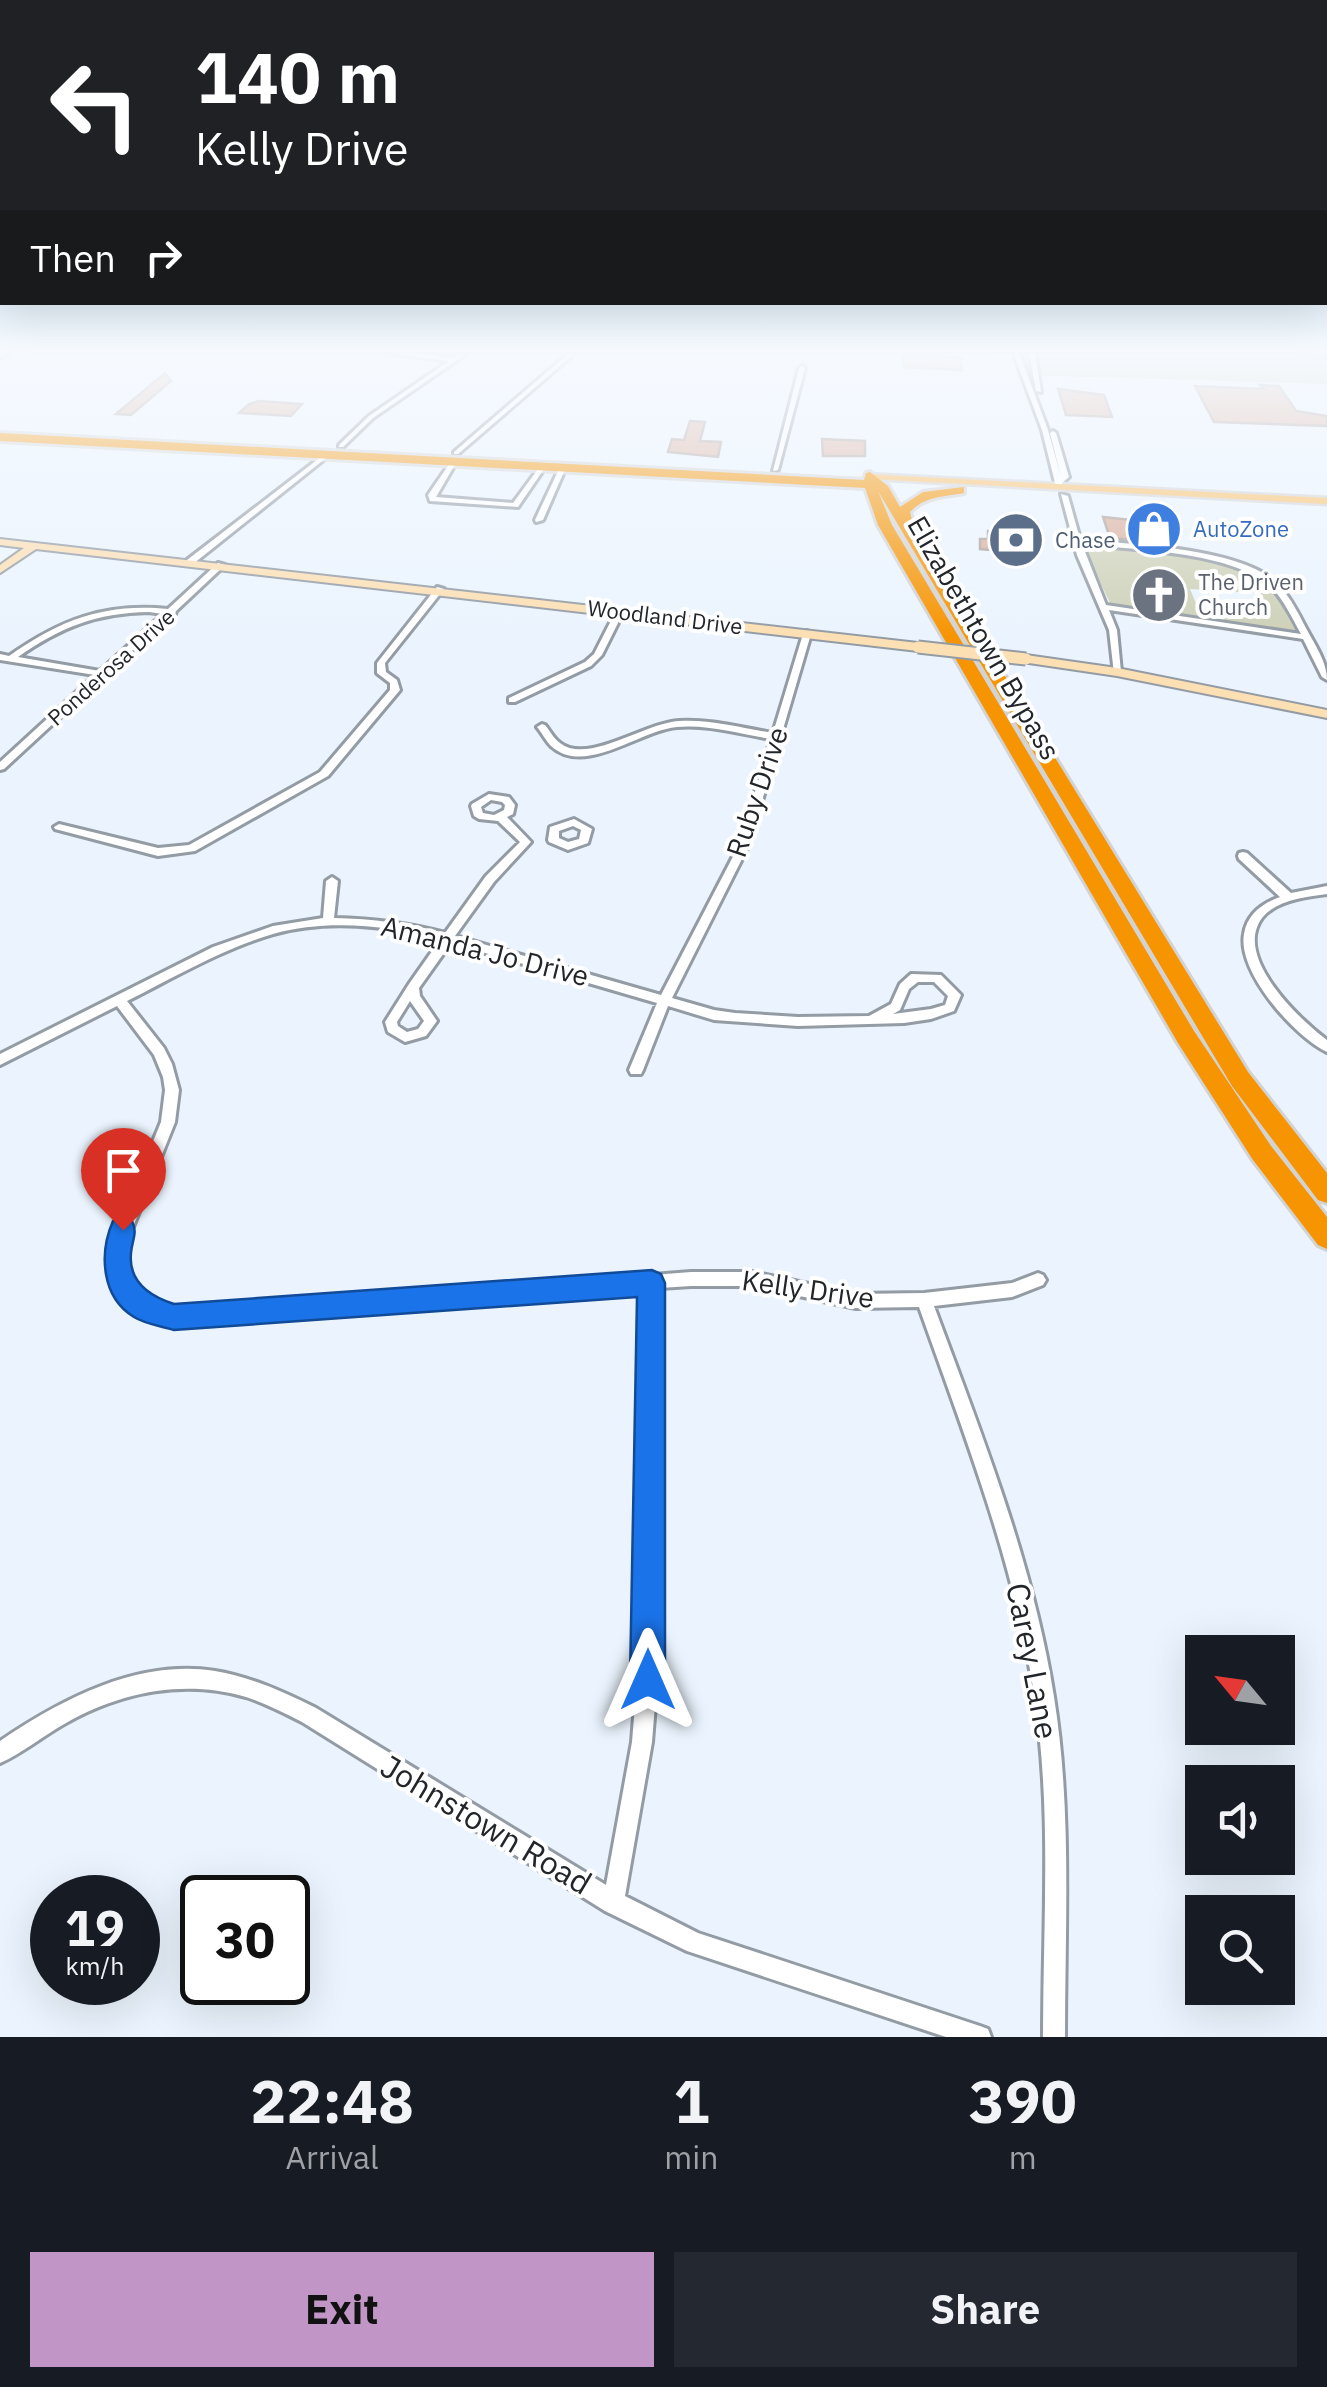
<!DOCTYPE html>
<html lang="en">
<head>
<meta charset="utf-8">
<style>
  :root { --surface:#171b24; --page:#242831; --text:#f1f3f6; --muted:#9ea1a6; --accent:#c195c6 }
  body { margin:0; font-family:"IBM Plex Sans",sans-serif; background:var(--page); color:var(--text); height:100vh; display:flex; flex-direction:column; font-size:38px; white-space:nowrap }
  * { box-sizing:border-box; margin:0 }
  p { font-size:32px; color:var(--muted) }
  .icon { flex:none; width:55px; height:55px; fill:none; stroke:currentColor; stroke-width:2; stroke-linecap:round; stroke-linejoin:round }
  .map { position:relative; height:2037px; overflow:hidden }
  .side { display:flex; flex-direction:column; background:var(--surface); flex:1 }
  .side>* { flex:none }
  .hud { position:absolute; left:0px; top:0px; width:1328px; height:305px; box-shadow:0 10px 40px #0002; background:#202124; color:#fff; overflow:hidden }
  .needle { width:65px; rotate:299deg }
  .buttons { position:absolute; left:1185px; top:1635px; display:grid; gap:20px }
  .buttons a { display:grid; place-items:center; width:110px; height:110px; border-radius:0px; background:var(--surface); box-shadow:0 10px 40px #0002; font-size:50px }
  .speed { position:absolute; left:30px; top:1875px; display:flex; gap:20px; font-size:50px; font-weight:700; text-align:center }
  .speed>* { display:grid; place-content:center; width:130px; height:130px; border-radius:50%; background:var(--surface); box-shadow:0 10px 40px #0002; line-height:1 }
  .speed small { font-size:25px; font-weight:400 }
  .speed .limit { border:5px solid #111; border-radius:15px; background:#fff; color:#111 }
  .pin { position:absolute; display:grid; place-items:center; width:85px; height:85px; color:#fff; margin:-102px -42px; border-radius:50% 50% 50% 0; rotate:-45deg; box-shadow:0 0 10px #0007 }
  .pin .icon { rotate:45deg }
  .me { position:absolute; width:110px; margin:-55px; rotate:0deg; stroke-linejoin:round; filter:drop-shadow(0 0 8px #0008) }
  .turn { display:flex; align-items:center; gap:35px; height:210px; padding:0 30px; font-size:45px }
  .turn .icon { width:130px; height:130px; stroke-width:2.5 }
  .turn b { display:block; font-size:70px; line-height:85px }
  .then { display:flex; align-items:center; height:95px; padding:0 30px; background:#0003; gap:20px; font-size:38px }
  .eta { display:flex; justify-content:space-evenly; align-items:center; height:170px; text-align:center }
  .eta b { font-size:60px; font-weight:700; line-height:70px }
  .primary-button { display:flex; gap:20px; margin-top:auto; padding:20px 30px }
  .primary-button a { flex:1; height:115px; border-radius:0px; background:var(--accent); color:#111; font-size:40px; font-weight:700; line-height:115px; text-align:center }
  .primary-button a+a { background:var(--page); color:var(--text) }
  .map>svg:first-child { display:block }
  .green { fill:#ced1b7 }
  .building { fill:#daae9c; stroke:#ab9e99; stroke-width:2.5 }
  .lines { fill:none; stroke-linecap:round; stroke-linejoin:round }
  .street-casing { stroke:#939ba4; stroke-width:6 }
  .secondary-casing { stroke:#939ba4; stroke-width:4 }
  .primary-casing { stroke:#d3d3d4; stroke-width:5 }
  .highway-casing { stroke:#d3d3d4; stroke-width:6 }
  .street { fill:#fff; fill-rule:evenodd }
  .secondary { fill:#fcdfb3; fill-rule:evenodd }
  .primary { fill:#fabf67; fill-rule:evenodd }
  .highway { fill:#f69402; fill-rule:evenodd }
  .secondary-bridge-casing { stroke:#939ba4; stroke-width:15; stroke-linecap:butt }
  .secondary-bridge { stroke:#fcdfb3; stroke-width:11 }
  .route { fill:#1a73e8; stroke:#114b97; stroke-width:2.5 }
  .labels { text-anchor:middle; stroke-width:8; stroke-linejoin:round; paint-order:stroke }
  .far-shop-label { font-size:22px; fill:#366cbe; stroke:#fff; text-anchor:start }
  .far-service-label { font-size:22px; fill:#4e5e75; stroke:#fff; text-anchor:start }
  .far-worship-label { font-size:22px; fill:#5b616d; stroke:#fff; text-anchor:start }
  .far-street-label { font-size:22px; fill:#222529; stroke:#fff }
  .street-label { font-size:28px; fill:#222529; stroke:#fff }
  .near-street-label { font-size:32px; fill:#222529; stroke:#fff }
</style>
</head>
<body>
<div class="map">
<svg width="1327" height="2037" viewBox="0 0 1327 2037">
  <rect width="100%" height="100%" fill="#ebf4fe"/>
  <g class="green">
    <polygon points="983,352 1327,352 1327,384 1057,376 1024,377 1012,354"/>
    <path d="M 1083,546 C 1119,544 1233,560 1262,580 C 1278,591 1287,616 1297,632 L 1230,624 L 1223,619 L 1225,615 L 1269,618 L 1256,593 L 1190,589 L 1200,613 L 1213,616 L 1209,621 L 1179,616 L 1167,605 L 1171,601 L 1164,597 L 1170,593 L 1159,586 L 1142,590 L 1150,595 L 1145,601 L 1154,602 L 1141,610 L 1111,605 Z"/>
  </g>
  <g class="building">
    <polygon points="903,355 960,357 962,370 903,367"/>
    <polygon points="165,373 171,381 131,415 116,414"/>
    <polygon points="1260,385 1279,386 1296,411 1327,416 1327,426 1214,422 1195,386 1263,389"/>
    <polygon points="1058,389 1104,395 1112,417 1066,415"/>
    <polygon points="259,401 302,404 291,416 239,413 249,404"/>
    <polygon points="690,421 705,422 700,441 721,442 718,457 668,452 672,439 684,440"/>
    <polygon points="822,439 865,441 865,456 823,456"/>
    <polygon points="1103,517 1169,524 1173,535 1129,535 1131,540 1110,538"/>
    <polygon points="1009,529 1029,530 1033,541 1025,540 1025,545 1002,548 1003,551 980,549 980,539 988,539 988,531 1009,532"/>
  </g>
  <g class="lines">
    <g class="street-casing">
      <g id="street">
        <polygon points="3,352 11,352 0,358 0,354"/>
        <polygon points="383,352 404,352 453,358 462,352 469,352 373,418 343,447 339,447 339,445 369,416 449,361"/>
        <polygon points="1013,352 1019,352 1048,430 1061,477 1050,433 1053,431 1056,433 1069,477 1062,483 1063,489 1056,487 1042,430"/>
        <polygon points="1029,352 1035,352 1041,392 1036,391"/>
        <polygon points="569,353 574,354 458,454 454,454 454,452"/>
        <polygon points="802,366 805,368 778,470 773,471 799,368"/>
        <polygon points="326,453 331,454 193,564 187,564 187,560"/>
        <polygon points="454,459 457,461 436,497 513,503 541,465 546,466 518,507 430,501 428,495 452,460"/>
        <polygon points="563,465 566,467 543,520 536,522 535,520 560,467"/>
        <path d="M 1061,494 L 1068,496 L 1080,539 C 1133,545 1219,547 1265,574 C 1285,586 1296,609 1307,630 C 1315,645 1327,662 1327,680 L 1322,677 L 1303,639 L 1109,610 L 1117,630 L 1121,672 L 1114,674 L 1109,630 L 1077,555 ZM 1082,544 C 1134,550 1231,551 1271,587 C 1284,600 1292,618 1301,634 L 1106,605 Z"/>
        <path d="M 218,563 L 225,565 L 176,611 L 175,614 L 172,614 L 4,769 L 0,770 L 0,762 L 95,675 L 0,660 L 0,654 L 9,656 C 60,620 104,603 168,609 ZM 149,612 L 163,614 L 100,671 L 18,657 C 61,627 96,613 149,612 Z"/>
        <polygon points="437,587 444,589 385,663 386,672 397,680 400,690 328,776 195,851 158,856 55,829 54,827 59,824 158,848 189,845 320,772 390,690 390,683 377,673 377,663"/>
        <polygon points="617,609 624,611 602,655 591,666 515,702 509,702 509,698 585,662 594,654"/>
        <path d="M 807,631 L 811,634 L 749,845 L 672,998 L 714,1010 L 735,1013 L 798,1017 L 869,1016 L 891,1004 L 900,984 L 911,974 L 941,975 L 961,995 L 954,1011 L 931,1019 L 904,1023 L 798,1026 L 714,1020 L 668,1006 L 643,1070 L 641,1074 L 631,1074 L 629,1070 L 657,1003 L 451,943 L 419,988 L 420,996 L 437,1021 L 426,1036 L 405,1042 L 388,1032 L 385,1022 L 409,984 L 440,940 C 388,925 327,919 273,934 C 222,949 175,977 127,1001 L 164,1048 L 172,1064 L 179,1090 L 175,1122 L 131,1232 L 125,1265 L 131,1288 L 154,1303 L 203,1310 L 691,1272 L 752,1272 L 856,1294 L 924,1293 L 1012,1283 L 1038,1273 L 1043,1275 L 1046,1280 L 1043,1285 L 1012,1297 L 934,1306 C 981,1433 1033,1562 1054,1697 C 1072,1809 1065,1924 1065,2037 L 1043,2037 C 1043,1923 1052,1807 1034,1694 C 1014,1561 964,1434 919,1307 L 856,1308 L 752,1286 L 691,1286 L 660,1288 L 657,1680 L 652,1742 L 625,1896 L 698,1933 L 980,2026 L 988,2029 L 991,2037 L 946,2037 L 687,1951 L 605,1911 L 302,1722 C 284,1713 265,1703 246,1697 C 184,1679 121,1692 66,1723 C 44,1735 23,1753 0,1763 L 0,1741 C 62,1699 138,1659 215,1671 C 251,1677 284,1692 316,1708 L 606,1885 L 632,1742 L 637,1680 L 644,1290 L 203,1324 L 151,1318 L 119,1297 L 110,1265 L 116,1232 L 161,1122 L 165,1090 L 163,1077 L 154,1055 L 117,1006 L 0,1065 L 0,1054 L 213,947 L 273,926 L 323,918 L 326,881 L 332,877 L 338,881 L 334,918 C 373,919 408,923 445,933 L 486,876 L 520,842 L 498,821 L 479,819 L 474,816 L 471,806 L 472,804 L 489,794 L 509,797 L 515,805 L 513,814 L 507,817 L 531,842 L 494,882 L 455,936 L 661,995 L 739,845 L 771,739 C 740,734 708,724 677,727 C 640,730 585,777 551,746 C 546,741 542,733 537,727 L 542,724 L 545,725 C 550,731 554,739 560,743 C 588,765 644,723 679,721 C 710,719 742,728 773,733 L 803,634 ZM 491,800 L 502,802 L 505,805 L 504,810 L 494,815 L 483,813 L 481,807 ZM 918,982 L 934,982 L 948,996 L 945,1005 L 931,1009 L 893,1014 L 900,1010 L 909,989 ZM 410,1001 L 424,1021 L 418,1029 L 407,1032 L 398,1026 L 397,1022 Z"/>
        <path d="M 574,819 L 592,829 L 588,843 L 568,850 L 549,842 L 548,840 L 550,827 ZM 573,826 L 581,830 L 579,839 L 568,842 L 559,838 L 559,831 Z"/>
        <path d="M 1243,852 L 1247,853 L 1291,893 L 1327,886 L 1327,894 C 1306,897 1276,900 1262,918 C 1233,957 1299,1019 1327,1040 L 1327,1052 C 1295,1037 1237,972 1244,934 C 1247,914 1263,903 1280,897 L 1239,859 L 1238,856 L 1239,853 Z"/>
      </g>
    </g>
    <g class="secondary-casing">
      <g id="secondary">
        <polygon points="0,539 918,643 924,647 918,651 36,549 0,573 0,565 24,548 0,545"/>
        <polygon points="1026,655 1117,668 1327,710 1327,718 1117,676 1022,662 1022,656"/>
      </g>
    </g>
    <g class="primary-casing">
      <polygon id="primary" points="866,474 1327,498 1327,504 870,479 866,478"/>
    </g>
    <g class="highway-casing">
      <path id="highway" d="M 0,433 L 864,480 L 866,473 L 870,472 L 888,486 L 900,507 L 923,492 L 964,487 L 964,493 C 943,497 925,496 910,512 L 914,528 L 1248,1072 L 1327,1173 L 1327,1203 L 1318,1200 L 1232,1086 L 878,491 L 892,525 L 1194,1031 L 1271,1146 L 1327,1217 L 1327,1249 L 1318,1245 L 1253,1160 L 1178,1043 L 878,525 L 865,488 L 0,441 Z"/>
    </g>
    <use href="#street" class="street"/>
    <use href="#secondary" class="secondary"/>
    <use href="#primary" class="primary"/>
    <use href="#highway" class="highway"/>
    <g class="secondary-bridge-casing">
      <polyline id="secondary-bridge" points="918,647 1026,659"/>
    </g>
    <use href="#secondary-bridge" class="secondary-bridge"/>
  </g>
  <linearGradient id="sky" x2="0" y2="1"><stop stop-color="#88c0e0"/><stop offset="0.55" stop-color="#f6faff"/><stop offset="1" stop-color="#f6faff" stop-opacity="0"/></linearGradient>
  <rect width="1327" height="638" fill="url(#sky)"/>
  <path class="route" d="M 123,1218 L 132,1221 C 138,1233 132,1240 131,1253 C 128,1282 149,1296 174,1304 L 652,1270 L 661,1274 L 665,1283 L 665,1680 L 660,1693 L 648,1698 L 635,1693 L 630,1680 L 637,1297 L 174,1330 C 161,1326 145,1324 134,1317 C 101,1297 99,1253 113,1221 Z"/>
  <defs>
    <g id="shop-disc" transform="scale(2.875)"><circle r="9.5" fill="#3f7fe0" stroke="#fff"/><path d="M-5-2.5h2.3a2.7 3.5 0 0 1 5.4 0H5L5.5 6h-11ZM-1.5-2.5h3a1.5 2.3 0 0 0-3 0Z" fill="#fff"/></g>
    <g id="bank-disc" transform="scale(2.875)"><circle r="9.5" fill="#5c6f8a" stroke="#fff"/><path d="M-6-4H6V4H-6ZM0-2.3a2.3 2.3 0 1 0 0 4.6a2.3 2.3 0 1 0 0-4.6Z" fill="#fff"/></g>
    <g id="church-disc" transform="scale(2.875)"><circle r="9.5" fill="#6b7280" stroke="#fff"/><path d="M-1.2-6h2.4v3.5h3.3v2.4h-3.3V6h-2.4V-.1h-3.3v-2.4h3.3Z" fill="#fff"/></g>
  </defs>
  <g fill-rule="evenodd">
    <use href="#shop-disc" x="1154" y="529"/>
    <use href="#bank-disc" x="1016" y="540"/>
    <use href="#church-disc" x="1159" y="595"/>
  </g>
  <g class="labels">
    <g class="far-shop-label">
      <text x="1193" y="537">AutoZone</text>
    </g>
    <g class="far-service-label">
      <text x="1055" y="548">Chase</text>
    </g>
    <g class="far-worship-label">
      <text x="1198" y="590">The Driven<tspan x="1198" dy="25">Church</tspan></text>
    </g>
    <g class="far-street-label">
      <text transform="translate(665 617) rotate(7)" y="8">Woodland Drive</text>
      <text transform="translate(111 667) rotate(-42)" y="8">Ponderosa Drive</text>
    </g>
    <g class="street-label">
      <text transform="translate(984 638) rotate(60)" y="10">Elizabethtown Bypass</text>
      <text transform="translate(757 792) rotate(-71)" y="10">Ruby Drive</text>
      <text transform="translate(485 951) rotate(14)" y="10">Amanda Jo Drive</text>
      <text transform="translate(808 1289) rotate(8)" y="10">Kelly Drive</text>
    </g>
    <g class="near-street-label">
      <text transform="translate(1032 1661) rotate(79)" y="11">Carey Lane</text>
      <text transform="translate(486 1825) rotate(31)" y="11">Johnstown Road</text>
    </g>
  </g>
</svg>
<div class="buttons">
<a><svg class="needle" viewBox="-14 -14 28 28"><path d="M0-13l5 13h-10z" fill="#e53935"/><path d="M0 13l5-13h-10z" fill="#9ea1a6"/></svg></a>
<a><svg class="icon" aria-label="sound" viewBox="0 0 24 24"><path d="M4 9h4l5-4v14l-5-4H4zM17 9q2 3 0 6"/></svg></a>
<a><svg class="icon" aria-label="search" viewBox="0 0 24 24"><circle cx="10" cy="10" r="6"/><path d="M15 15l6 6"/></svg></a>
</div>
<div class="speed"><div>19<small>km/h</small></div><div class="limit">30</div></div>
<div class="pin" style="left:123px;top:1230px;background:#d93025"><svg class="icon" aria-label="arrive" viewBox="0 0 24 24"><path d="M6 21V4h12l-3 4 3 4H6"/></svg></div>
<svg class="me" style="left:648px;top:1680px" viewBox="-20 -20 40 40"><path d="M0-17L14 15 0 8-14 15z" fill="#1a73e8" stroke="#fff" stroke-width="4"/></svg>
<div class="hud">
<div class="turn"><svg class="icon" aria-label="left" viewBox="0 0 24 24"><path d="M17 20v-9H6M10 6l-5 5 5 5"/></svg><div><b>140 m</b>Kelly Drive</div></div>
<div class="then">Then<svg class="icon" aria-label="right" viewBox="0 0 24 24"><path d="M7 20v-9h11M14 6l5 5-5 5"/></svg></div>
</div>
</div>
<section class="side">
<div class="eta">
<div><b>22:48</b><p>Arrival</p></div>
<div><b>1</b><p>min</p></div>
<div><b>390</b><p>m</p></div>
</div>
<div class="primary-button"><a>Exit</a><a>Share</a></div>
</section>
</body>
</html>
